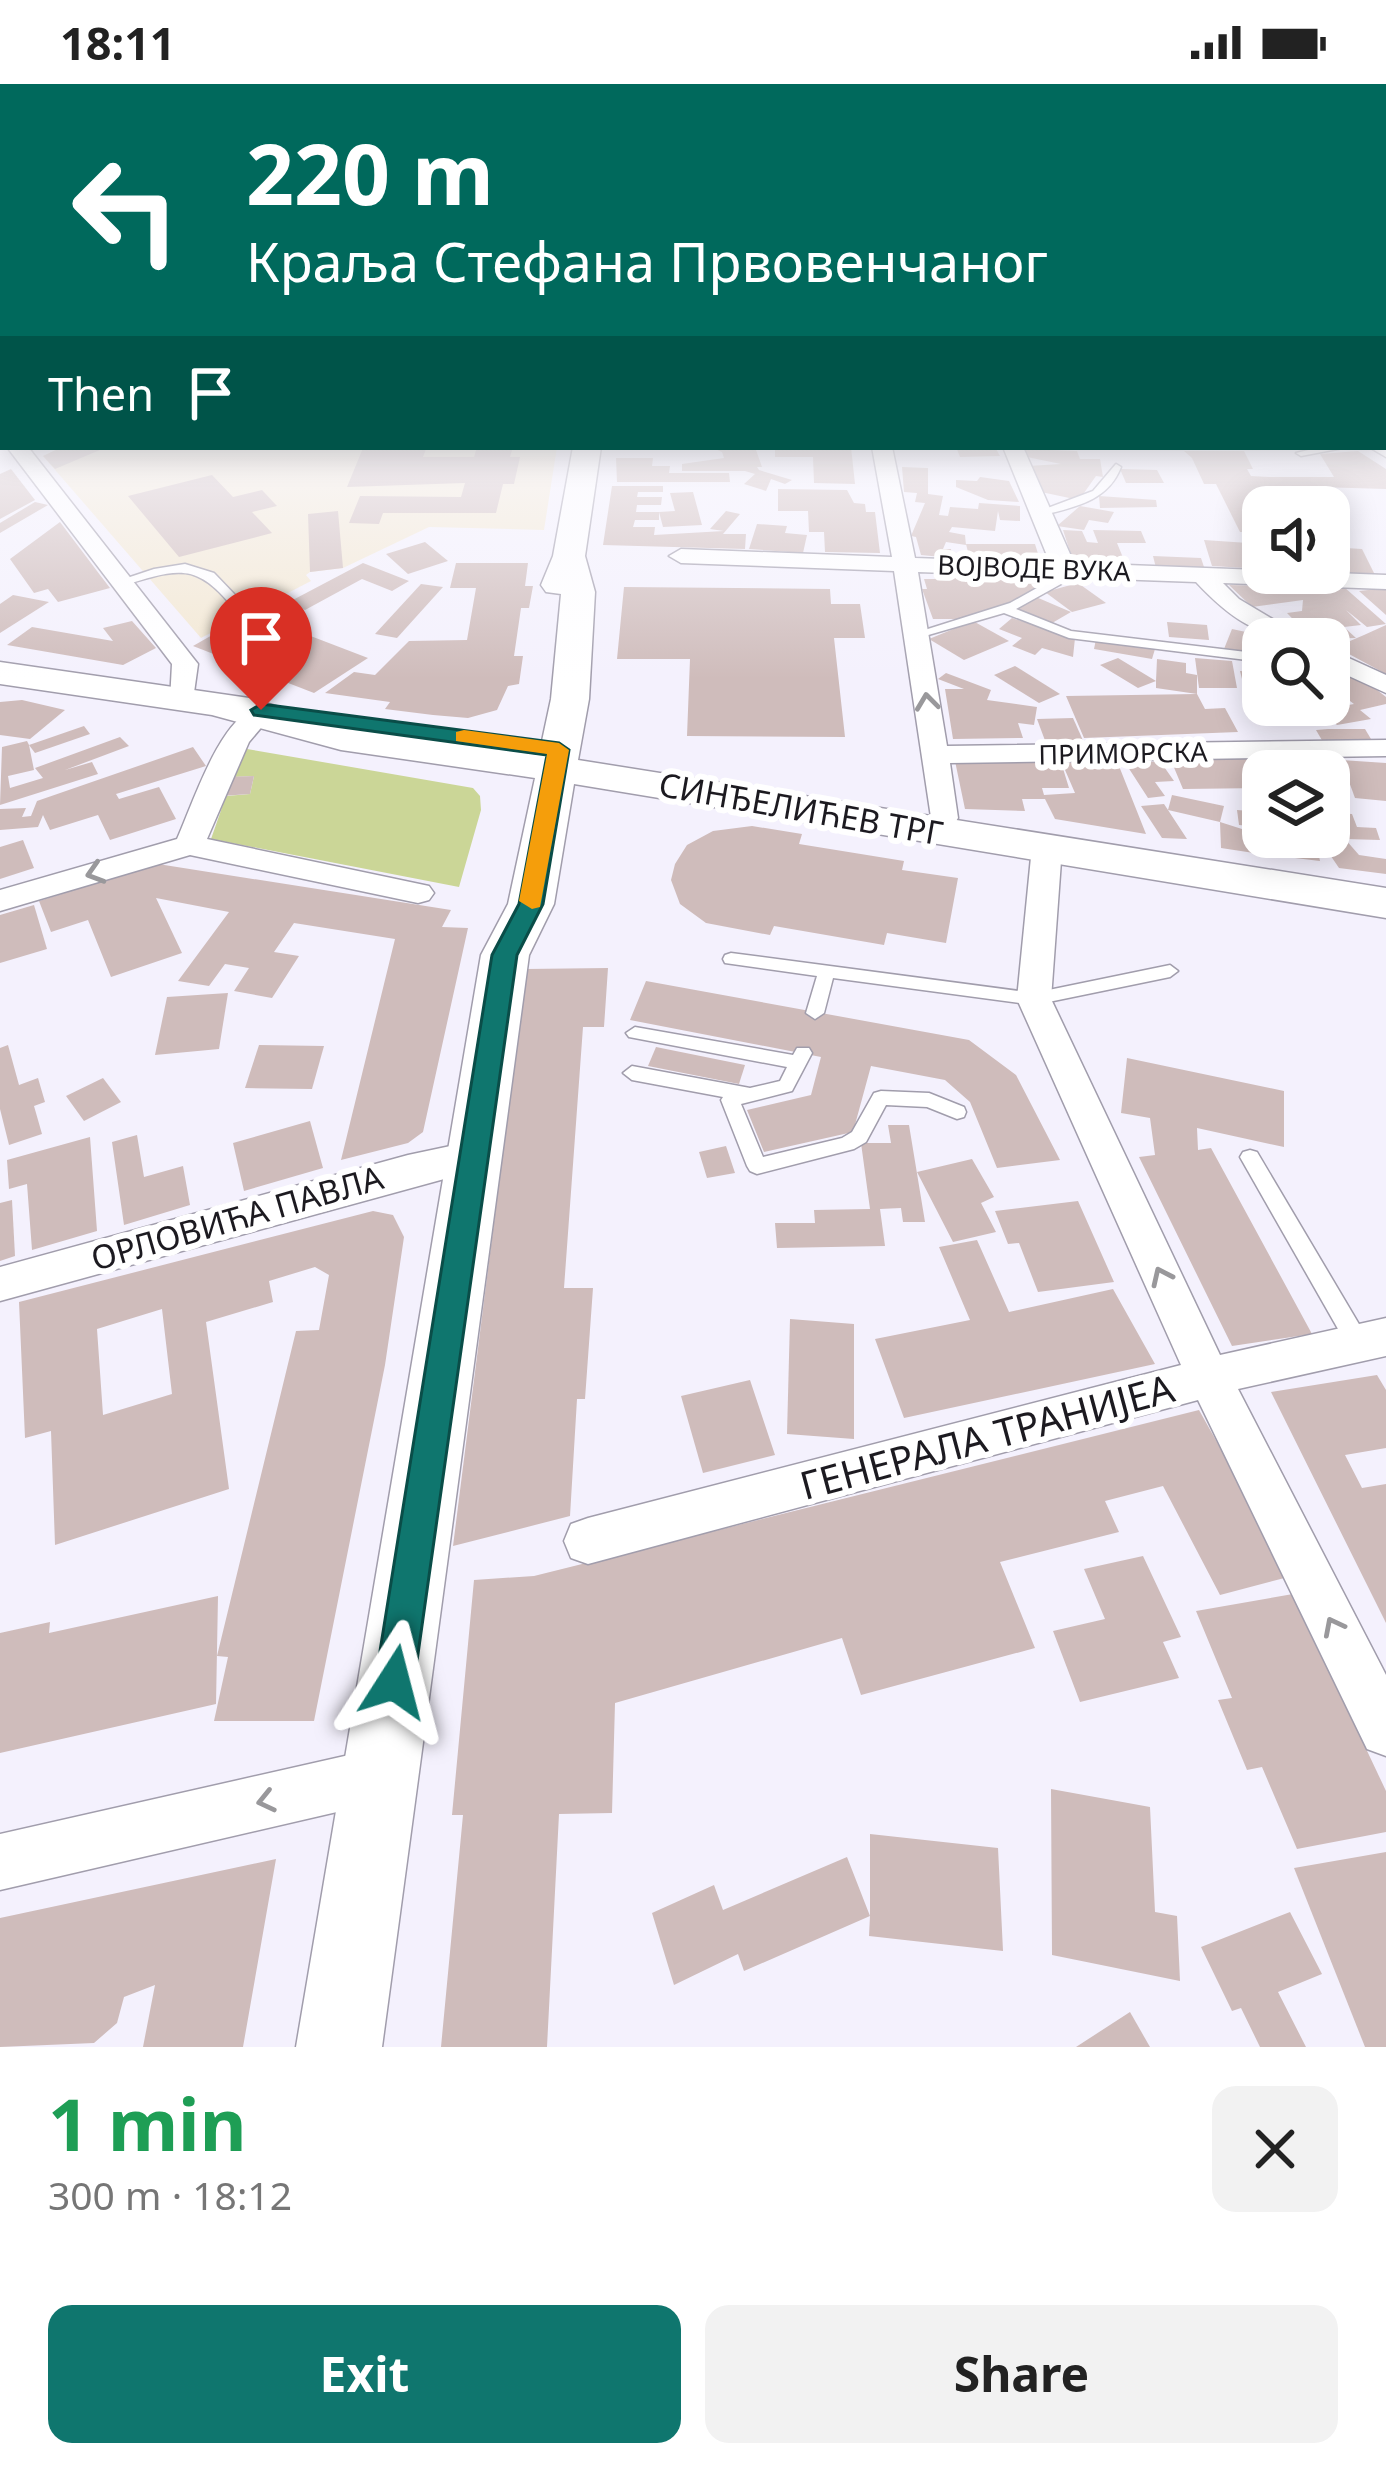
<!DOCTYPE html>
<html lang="en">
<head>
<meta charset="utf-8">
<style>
  :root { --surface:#fff; --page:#f2f2f2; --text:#222; --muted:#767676; --accent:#0f766e }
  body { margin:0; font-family:"Noto Sans",sans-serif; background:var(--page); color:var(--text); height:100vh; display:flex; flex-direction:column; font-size:45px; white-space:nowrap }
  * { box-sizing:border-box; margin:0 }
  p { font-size:39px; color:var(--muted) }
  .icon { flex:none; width:66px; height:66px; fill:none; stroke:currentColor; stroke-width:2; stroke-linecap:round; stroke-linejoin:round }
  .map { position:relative; height:1963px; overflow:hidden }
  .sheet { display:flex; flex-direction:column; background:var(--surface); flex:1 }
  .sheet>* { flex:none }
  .guide { position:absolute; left:0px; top:0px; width:1386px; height:366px; box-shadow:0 6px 30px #0003; background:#00695c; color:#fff; overflow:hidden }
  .buttons { position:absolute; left:1242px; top:402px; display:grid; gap:24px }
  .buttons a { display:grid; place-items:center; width:108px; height:108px; border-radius:24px; background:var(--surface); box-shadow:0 6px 30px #0003; font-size:60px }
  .pin { position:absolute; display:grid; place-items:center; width:102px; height:102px; color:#fff; margin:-123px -51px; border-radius:50% 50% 50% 0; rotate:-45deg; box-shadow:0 0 12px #0007 }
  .pin .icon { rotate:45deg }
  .me { position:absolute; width:132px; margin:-66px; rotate:9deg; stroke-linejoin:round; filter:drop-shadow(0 0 9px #0008) }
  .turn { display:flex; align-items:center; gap:42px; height:252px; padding:0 48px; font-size:54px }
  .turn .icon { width:156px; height:156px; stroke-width:2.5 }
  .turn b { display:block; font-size:84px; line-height:102px }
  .then { display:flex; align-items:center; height:114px; padding:0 48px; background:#0003; gap:24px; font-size:45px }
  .round { display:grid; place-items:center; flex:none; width:126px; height:126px; border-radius:24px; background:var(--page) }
  .summary { display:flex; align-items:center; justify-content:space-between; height:204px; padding:0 48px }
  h1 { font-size:72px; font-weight:700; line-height:90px; color:#1e9e55 }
  .primary-button { display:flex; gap:24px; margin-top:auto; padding:24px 48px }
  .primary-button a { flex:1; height:138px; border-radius:24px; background:var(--accent); color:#fff; font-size:48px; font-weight:700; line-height:138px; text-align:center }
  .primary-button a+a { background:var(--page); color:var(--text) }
  .status { display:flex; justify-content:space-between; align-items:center; height:84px; padding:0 60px; background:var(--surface); direction:ltr }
  .status svg { height:33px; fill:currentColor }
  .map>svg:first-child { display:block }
  .education { fill:#f3e8d3 }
  .green { fill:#cbd697 }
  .building { fill:#cfbcbb; fill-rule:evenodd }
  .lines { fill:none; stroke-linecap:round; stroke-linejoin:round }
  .lane-casing { stroke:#a19dac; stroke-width:3 }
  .street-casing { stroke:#a19dac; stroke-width:3 }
  .secondary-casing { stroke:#a19dac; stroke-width:3 }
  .lane { fill:#fff; fill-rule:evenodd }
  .street { fill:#fff; fill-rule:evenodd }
  .secondary { fill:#fff; fill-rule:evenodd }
  .oneway { stroke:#99989b }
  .route { fill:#0f766e; stroke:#0a4d48; stroke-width:3 }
  .slow { fill:#f59e0b }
  .labels { text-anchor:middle; stroke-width:12; stroke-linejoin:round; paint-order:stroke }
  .far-street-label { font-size:27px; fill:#1c1a20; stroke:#fff }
  .street-label { font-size:33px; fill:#1c1a20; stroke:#fff }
  .near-street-label { font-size:39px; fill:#1c1a20; stroke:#fff }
</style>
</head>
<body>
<div class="status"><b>18:11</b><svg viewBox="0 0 49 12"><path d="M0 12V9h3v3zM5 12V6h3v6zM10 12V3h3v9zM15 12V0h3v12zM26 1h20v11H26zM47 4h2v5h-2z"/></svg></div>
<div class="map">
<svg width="1386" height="1963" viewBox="0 0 1386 1963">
  <rect width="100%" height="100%" fill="#f4f1fd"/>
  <polygon class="education" points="62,363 557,363 544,446 429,443 343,484 310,488 306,491 311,497 201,554 43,372"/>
  <polygon class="green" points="247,665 473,704 480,712 481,726 459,803 211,755 226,712 250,710 254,692 233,693"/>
  <g class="building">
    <polygon points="62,363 107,363 55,385 43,372"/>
    <polygon points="477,363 513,363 510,373 520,373 514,400 503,400 496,429 383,429 379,440 349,439 360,412 461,413 465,399 347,403 363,364 426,365 423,373 474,373"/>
    <polygon points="710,363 756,366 762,383 757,383 759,386 792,396 785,400 771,395 766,407 744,400 755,390 745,387 682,387 682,380 724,374 722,368"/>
    <polygon points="775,363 851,363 855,400 814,399 813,373 775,373"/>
    <polygon points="956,363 995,363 1000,372 960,373"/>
    <polygon points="1025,365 1077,367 1080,375 1100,375 1103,393 1096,392 1079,416 1041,408 1028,382 1061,380 1027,373"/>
    <polygon points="1184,367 1244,367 1253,385 1247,385 1251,392 1269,393 1334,393 1320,370 1358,367 1386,385 1386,405 1318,403 1326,416 1290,415 1295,423 1263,423 1263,448 1240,448 1216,400 1204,400 1192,374"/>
    <polygon points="616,374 653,374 652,382 670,382 669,389 729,389 730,398 617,398"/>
    <polygon points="902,383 928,384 928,410 943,412 939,431 948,432 950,423 978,425 979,419 1020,422 1020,437 1000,436 998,427 995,447 952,443 949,448 965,451 966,461 946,458 943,465 951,465 952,474 921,471 916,453 911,452 925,419 915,418 917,409 904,408"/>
    <polygon points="11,385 35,416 0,435 0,390"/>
    <polygon points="1120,385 1157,386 1164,399 1126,399"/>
    <polygon points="212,391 233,413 262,406 277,422 252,428 272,449 179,473 128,412"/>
    <polygon points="980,393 1009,397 1019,418 988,416 956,403 956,396 977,397"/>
    <polygon points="612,402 663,402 663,408 638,408 637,413 662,413 661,421 637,421 636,428 659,428 659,436 635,436 633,443 655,443 654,451 724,447 710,445 726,427 740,430 723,450 746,450 745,465 603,461"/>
    <polygon points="778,405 847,406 854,419 865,420 866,428 875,428 880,469 825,468 824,448 809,448 808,427 778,427"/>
    <polygon points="693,408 702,441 663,443 659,428 675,427 670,409"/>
    <polygon points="1099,412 1156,416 1157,423 1100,424"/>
    <polygon points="35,418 48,421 0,449 0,439"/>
    <polygon points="1080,422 1114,428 1108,439 1089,436 1084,446 1057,442"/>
    <polygon points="338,427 343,484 310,488 308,430"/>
    <polygon points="60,438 100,491 110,504 58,518 48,505 34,509 10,475"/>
    <polygon points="757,440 787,442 785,449 807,451 803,469 749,465"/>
    <polygon points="1063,446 1082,447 1087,458 1098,459 1093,446 1141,447 1146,459 1117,459 1126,481 1074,480"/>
    <polygon points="1204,456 1263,460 1263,485 1212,482"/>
    <polygon points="425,458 448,477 408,490 386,470"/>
    <polygon points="966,460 1035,460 1040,476 970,476"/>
    <polygon points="1329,463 1362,465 1375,491 1329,489"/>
    <polygon points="1153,472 1201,474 1205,486 1156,484"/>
    <polygon points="363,479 409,497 392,507 362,495 305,526 289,518"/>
    <polygon points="456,479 528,479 525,502 533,502 529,524 521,524 514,572 523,572 519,600 508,602 497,626 468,634 433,631 385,625 390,618 325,609 354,588 375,591 409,557 467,556 476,504 450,504"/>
    <polygon points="934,487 1017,489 1018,496 1043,497 1019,517 966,535 933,535 922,505 927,505 924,495 935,495"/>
    <polygon points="1078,499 1106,519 1072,528 1045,508"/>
    <polygon points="421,500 443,503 397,554 375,550"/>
    <polygon points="1229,501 1267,502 1273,510 1287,508 1284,505 1344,503 1386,540 1367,543 1346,526 1361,541 1344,543 1356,554 1312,555 1287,529 1302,527 1303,516 1252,523"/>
    <polygon points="624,503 830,505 831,520 860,520 865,554 834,554 845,653 687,652 690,575 617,575"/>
    <polygon points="1386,504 1386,531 1359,507"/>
    <polygon points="13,511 49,518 0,549 0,520"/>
    <polygon points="1036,513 1071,528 1047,542 1012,526"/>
    <polygon points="249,530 308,551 368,574 314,609 193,562"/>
    <polygon points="1012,534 1075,554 1073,573 1042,564 1035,571 1012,562 1022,554 999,545"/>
    <polygon points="132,537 156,564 123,581 7,561 32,543 113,557 103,544"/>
    <polygon points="973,537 1009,557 964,576 929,555"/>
    <polygon points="1167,538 1207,541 1209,556 1169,553"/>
    <polygon points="1386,541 1386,590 1336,563 1364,551"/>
    <polygon points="1232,545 1260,551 1253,572 1224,565"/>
    <polygon points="1096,555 1155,565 1152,575 1094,565"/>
    <polygon points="1118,574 1156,597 1157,575 1186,579 1186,589 1197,591 1197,610 1156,604 1156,597 1138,604 1100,581"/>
    <polygon points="1195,574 1232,577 1237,604 1199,604"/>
    <polygon points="1015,582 1060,610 1039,619 994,591"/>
    <polygon points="1240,587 1263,589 1263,616 1247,615"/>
    <polygon points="1329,587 1334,593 1354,588 1386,613 1386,620 1360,626 1371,635 1337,641 1321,626 1354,620 1329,601"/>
    <polygon points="946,589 991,606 987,616 1037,623 1034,641 1018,639 1023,654 953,655 945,605 964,605 938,595"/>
    <polygon points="1197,610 1205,625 1225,624 1238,648 1084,654 1066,612"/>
    <polygon points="22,616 65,626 30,655 0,651 0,618"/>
    <polygon points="1073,634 1085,661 1047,662 1037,635"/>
    <polygon points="84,642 90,650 35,669 29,661"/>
    <polygon points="1328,645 1365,645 1374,660 1323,658 1316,646"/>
    <polygon points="120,653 129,662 65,686 92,678 98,690 0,721 2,663 27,657 29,661 34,686 8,692 10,704 43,694 35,684"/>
    <polygon points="193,663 206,682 116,710 119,715 159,703 176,735 110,756 98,731 50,746 43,731 38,743 0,746 0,725 26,724 22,733 31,732 37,717"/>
    <polygon points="1170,674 1309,675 1316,687 1263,687 1263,704 1183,705"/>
    <polygon points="1341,676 1386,679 1386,717 1355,714"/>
    <polygon points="955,677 1061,678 1069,704 1042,704 1044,711 1075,709 1062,679 1117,677 1146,750 1055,735 1045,715 1022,715 1025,727 965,725"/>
    <polygon points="1160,677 1174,697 1155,698 1165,712 1148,714 1126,680"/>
    <polygon points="254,692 250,710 221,712 226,693"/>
    <polygon points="1172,711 1224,722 1220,738 1267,753 1267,771 1221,764 1220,738 1168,726 1187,755 1162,754 1141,722 1164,720 1168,726"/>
    <polygon points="1237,726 1263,728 1263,743 1239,741"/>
    <polygon points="1329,729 1352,730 1357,743 1376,744 1380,756 1345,755 1359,771 1386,775 1386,790 1339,784 1318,753 1329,753"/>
    <polygon points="752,742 802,750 799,760 904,777 902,786 958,794 946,859 887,849 884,861 774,842 770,851 706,839 680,820 671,796 675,780 687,761 713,747"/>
    <polygon points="1275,753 1306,753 1307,758 1316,759 1320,777 1278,772"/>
    <polygon points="23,756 34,784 0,795 0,763"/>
    <polygon points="158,780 451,826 442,843 468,844 423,1048 408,1059 341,1076 395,855 294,839 274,868 299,872 272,914 234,907 249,884 225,880 209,902 178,897 229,828 156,814 182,869 111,893 88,836 51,848 39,817"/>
    <polygon points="34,821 47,865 0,879 0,831"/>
    <polygon points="608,884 604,943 583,943 564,1204 593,1204 585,1315 577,1315 570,1432 453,1462 526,885"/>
    <polygon points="646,897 969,956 1016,991 1060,1076 997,1084 970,1018 945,996 871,982 853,1048 764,1068 747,1026 811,1011 821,973 630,936"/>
    <polygon points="228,909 219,965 155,971 167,913"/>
    <polygon points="8,961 19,1001 38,994 45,1018 34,1022 42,1050 9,1061 0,1025 0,964"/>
    <polygon points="259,961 324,962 312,1005 245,1004"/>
    <polygon points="656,963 745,981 739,1000 648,982"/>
    <polygon points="1127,974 1284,1007 1284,1063 1197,1044 1198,1066 1211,1064 1312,1250 1232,1262 1139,1073 1155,1071 1150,1034 1121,1029"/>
    <polygon points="103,994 121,1018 84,1037 66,1012"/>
    <polygon points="310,1037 323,1084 244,1107 233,1059"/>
    <polygon points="888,1041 909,1041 925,1138 903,1138 901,1124 880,1125 885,1162 777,1164 775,1139 815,1139 814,1126 870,1125 861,1059 891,1059"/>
    <polygon points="137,1051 144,1093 183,1082 190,1121 124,1141 112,1058"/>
    <polygon points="90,1053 97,1147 32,1166 27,1100 9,1105 7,1076"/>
    <polygon points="726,1062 735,1089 707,1094 699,1068"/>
    <polygon points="972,1075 994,1113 981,1119 996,1148 953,1158 917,1088"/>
    <polygon points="12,1116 15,1172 0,1177 0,1119"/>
    <polygon points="1078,1117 1114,1198 1038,1208 1019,1159 1008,1160 995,1127"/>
    <path d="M 373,1127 L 393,1131 L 404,1153 L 385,1281 L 314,1637 L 214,1637 L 228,1573 L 217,1572 L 296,1247 L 319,1246 L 329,1191 L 315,1183 L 269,1197 L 273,1218 L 206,1238 L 229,1405 L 55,1461 L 51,1347 L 25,1354 L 19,1218 ZM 162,1225 L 172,1310 L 103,1331 L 97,1245 Z"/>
    <polygon points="977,1156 1009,1228 1113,1205 1155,1280 904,1334 875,1255 970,1236 939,1163"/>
    <polygon points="790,1235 854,1240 854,1355 787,1350"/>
    <polygon points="1377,1291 1386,1306 1386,1364 1345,1371 1362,1404 1386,1400 1386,1539 1271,1308"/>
    <polygon points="750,1296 775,1371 703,1389 681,1312"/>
    <polygon points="1199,1326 1292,1492 1220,1511 1163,1402 1105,1417 1119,1448 1000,1478 1035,1564 861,1611 842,1554 615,1619 612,1729 559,1730 547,1963 441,1963 463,1731 452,1731 474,1496 534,1492"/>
    <polygon points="1143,1472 1181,1553 1163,1558 1179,1594 1080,1618 1053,1547 1105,1535 1084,1485"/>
    <polygon points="1293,1510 1386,1707 1386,1748 1297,1765 1262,1683 1247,1686 1218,1616 1232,1614 1196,1527"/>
    <polygon points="218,1512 216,1620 0,1669 0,1549 50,1538 49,1549"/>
    <polygon points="1051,1705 1150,1723 1155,1828 1177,1832 1180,1897 1052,1871"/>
    <polygon points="870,1750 998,1764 1003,1867 869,1852 870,1832 744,1887 738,1870 674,1901 652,1829 714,1801 723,1826 847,1773 870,1832"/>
    <polygon points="1386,1768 1386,1963 1365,1963 1294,1784"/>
    <polygon points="276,1775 243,1963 143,1963 155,1901 124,1913 117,1939 94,1959 0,1963 0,1834"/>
    <polygon points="1290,1828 1322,1890 1278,1908 1306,1963 1260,1963 1241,1924 1232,1927 1201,1863"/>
    <polygon points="1130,1928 1150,1963 1076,1963"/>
  </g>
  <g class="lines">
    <g class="lane-casing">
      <g id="lane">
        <polygon points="1321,363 1348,363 1301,372 1296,369"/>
        <path d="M 1116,380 L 1121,383 C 1108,417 1075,423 1043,431 L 1037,428 L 1093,407 Z"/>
        <path d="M 185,480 L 214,489 L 238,514 L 238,520 L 230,520 C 194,476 173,487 124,501 L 118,497 L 154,485 Z"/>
        <polygon points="1065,482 1071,486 1070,495 1016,525 1071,547 1263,570 1263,578 1069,554 1004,529 918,554 912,550 1010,519 1060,491 1059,486"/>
        <polygon points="731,869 1034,909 1170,881 1178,887 1170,893 1034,921 833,894 824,929 815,935 806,929 817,892 725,879 723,875 725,871"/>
        <polygon points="635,943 793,971 797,964 809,964 812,969 792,1007 741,1020 763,1073 842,1054 852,1048 874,1009 881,1007 929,1009 964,1023 966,1028 964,1033 957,1035 927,1023 886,1021 866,1058 854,1065 757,1090 750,1087 747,1082 721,1016 723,1013 632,996 623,989 632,982 750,1004 780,997 787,983 629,953 626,949"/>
        <polygon points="1250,1066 1257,1068 1366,1252 1369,1259 1366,1266 1358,1268 1350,1266 1240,1073 1243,1068"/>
      </g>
    </g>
    <g class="street-casing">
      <g id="street">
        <polygon points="7,363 28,363 194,575 198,580 192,623 174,623 170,617 172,580"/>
        <path d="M 872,363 L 892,363 L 915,474 L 1050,479 L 1003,363 L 1023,363 L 1074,479 L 1386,491 L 1386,505 L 1223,499 L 1239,515 L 1306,555 C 1258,555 1228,532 1196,498 L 918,488 L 947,662 L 1386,656 L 1386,672 L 950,679 L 958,734 L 954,740 L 932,740 L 894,487 L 681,479 L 669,472 L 681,465 L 892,473 Z"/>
        <polygon points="1329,565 1386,591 1386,609 1329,583"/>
        <path d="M 257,624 L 271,632 L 249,658 L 207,755 L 429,802 L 434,809 L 429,816 L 418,819 L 190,771 L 0,827 L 0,806 L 177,755 C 192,722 220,633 257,624 Z"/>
        <polygon points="1047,754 1062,763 1051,915 1220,1271 1386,1234 1386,1272 1238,1305 1386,1591 1386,1672 1367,1665 1198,1316 588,1480 571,1474 564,1457 571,1440 588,1434 1181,1281 1017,915 1032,763"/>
        <polygon points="474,1057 488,1061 493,1072 488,1083 0,1217 0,1183 408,1071"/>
        <polygon points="380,1664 399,1672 407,1691 399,1710 380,1718 0,1806 0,1750"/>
      </g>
    </g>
    <g class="secondary-casing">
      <g id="secondary">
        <polygon points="1383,353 1386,354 1386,373 1369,363 1383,363"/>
        <polygon points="573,363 601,363 585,472 595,508 589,615 578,676 1386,804 1386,834 574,700 554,820 529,871 382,1963 296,1963 481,871 508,820 535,694 341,666 212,631 0,600 0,578 249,614 343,642 539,671 551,615 561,510 546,508 541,501 553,472"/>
      </g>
    </g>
    <use href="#lane" class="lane"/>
    <use href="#street" class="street"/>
    <use href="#secondary" class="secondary"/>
  </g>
  <defs><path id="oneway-chevron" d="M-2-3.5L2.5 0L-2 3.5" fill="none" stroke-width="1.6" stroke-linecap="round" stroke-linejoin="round" transform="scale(3)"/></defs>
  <g class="oneway">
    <use href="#oneway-chevron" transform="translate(927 618) rotate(-97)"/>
    <use href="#oneway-chevron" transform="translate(95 789) rotate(163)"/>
    <use href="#oneway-chevron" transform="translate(1161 1192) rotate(-115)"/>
    <use href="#oneway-chevron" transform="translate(1333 1542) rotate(-117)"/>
    <use href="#oneway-chevron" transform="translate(266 1717) rotate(167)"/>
  </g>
  <linearGradient id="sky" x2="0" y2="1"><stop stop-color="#68bbdf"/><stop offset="0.54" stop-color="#faf9fe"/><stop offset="1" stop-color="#faf9fe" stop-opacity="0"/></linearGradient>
  <rect width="1386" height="595" fill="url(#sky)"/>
  <polygon class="route" points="261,620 559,659 569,666 543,820 517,871 414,1598 408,1612 394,1617 380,1612 375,1598 492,871 519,820 547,671 254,631 251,626"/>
  <polygon class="slow" points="464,646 559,659 569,666 540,823 532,825 519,817 547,670 456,657 456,648"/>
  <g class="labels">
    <g class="far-street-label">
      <text transform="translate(1034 485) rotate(2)" y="9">ВОЈВОДЕ ВУКА</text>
      <text transform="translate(1123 670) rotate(-1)" y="9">ПРИМОРСКА</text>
    </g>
    <g class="street-label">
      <text transform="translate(801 725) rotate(10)" y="12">СИНЂЕЛИЋЕВ ТРГ</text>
      <text transform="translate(237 1134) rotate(-16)" y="12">ОРЛОВИЋА ПАВЛА</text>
    </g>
    <g class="near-street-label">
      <text transform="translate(987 1353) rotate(-15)" y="14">ГЕНЕРАЛА ТРАНИЈЕА</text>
    </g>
  </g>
</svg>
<div class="buttons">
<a><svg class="icon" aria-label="sound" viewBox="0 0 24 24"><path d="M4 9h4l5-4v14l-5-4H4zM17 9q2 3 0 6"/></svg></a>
<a><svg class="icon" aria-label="search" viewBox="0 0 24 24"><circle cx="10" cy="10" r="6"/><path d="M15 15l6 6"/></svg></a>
<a><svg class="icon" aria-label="layers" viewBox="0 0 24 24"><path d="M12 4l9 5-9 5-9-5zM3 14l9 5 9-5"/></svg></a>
</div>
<div class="pin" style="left:261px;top:626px;background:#d93025"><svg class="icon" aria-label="arrive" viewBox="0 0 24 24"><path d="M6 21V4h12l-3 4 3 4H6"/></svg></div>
<svg class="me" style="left:394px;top:1598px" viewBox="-20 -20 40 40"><path d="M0-17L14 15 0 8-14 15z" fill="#0f766e" stroke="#fff" stroke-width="4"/></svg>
<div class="guide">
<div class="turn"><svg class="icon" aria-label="left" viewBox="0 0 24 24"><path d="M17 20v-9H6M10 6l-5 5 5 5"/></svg><div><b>220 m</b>Краља Стефана Првовенчаног</div></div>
<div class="then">Then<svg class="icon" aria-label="arrive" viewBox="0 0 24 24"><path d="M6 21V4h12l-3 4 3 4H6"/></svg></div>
</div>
</div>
<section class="sheet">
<div class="summary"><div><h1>1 min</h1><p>300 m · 18:12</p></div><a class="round"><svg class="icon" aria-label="close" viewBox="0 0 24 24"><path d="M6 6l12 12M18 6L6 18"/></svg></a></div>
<div class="primary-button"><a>Exit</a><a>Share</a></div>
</section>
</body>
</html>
